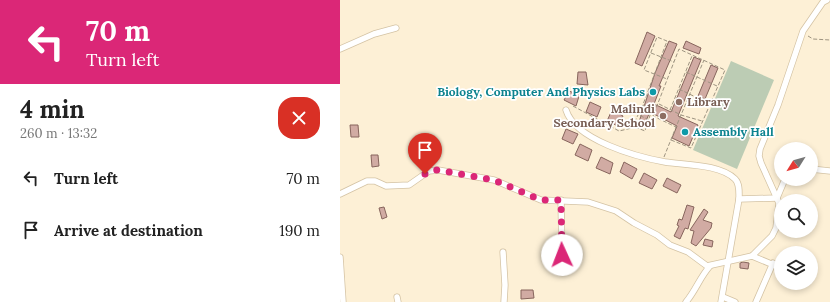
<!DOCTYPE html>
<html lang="en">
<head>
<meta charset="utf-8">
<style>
  :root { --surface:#fff; --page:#f2f2f2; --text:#222; --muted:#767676 }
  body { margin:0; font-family:Lora,serif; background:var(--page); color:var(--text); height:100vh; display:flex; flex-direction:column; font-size:15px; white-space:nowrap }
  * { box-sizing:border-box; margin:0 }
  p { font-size:13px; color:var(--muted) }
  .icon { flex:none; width:22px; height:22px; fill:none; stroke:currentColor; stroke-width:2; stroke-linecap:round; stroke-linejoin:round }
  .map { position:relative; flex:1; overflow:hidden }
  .details { display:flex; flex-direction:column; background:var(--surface); width:340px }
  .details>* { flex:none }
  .guide { background:#db2777; color:#fff; overflow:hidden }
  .needle { width:26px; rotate:233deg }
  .tools { position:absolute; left:434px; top:142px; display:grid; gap:8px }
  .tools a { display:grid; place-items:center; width:44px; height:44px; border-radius:50%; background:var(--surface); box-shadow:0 2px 6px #0003; font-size:20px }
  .pin { position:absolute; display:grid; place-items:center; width:34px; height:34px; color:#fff; margin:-41px -17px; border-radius:50% 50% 50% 0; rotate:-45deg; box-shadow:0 0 4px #0007 }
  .pin .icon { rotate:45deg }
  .me { position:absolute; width:44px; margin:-22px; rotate:358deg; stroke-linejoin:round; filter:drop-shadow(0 0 3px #0008) }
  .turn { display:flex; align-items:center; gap:14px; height:84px; padding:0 20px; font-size:18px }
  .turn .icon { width:52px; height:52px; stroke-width:2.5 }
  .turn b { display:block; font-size:28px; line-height:34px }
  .round { display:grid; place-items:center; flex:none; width:42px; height:42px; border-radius:16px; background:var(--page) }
  .headline { display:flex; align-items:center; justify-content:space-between; height:68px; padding:0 20px }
  h1 { font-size:24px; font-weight:700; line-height:30px }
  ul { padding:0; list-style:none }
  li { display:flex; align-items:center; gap:12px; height:52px; padding:0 20px }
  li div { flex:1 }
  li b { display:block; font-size:15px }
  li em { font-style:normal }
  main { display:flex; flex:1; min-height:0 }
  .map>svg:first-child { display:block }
  .green { fill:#bcccb4 }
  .building { fill:#d1aba3; stroke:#87655d }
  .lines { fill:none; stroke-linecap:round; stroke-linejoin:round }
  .minor-casing { stroke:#d4c3a4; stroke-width:7 }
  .path { stroke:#9e9481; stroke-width:1; stroke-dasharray:4 2; stroke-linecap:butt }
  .minor { stroke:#fff; stroke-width:5.5 }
  .route { stroke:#db2777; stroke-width:7; stroke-dasharray:0 12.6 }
  .culture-dot { fill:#0f9aa8; stroke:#fff; stroke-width:1.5 }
  .education-dot { fill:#8d6e63; stroke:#fff; stroke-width:1.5 }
  .labels { text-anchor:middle; stroke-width:3.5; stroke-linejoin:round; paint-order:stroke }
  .culture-label { font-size:12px; font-weight:bold; fill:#0d838f; stroke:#fff; text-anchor:end }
  .education-label { font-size:12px; font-weight:bold; fill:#785e54; stroke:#fff; text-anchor:start }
</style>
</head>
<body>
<main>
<section class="details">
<div class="guide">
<div class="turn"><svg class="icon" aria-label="left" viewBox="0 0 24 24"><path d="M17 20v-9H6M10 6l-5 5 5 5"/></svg><div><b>70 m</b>Turn left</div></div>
</div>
<div class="headline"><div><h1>4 min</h1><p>260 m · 13:32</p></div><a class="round" style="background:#d93025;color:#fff"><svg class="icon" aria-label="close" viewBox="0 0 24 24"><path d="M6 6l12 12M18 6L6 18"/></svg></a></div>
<ul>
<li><svg class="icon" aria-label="left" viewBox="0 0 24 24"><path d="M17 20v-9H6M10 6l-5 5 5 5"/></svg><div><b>Turn left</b></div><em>70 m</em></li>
<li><svg class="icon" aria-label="arrive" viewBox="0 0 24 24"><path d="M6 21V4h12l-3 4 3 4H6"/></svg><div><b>Arrive at destination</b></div><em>190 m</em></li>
</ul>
</section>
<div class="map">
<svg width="490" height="302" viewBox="0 0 490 302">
  <rect width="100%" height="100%" fill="#fdf0d6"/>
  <polygon class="green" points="391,61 434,80 397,169 353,150"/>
  <g class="building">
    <polygon points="307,32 315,36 302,66 295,63"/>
    <polygon points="329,41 337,44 319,86 321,86 314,104 331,112 354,57 361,60 338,116 358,125 349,146 332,138 337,126 310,112 303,127 298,125 315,73"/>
    <polygon points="346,41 361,48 359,54 343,48"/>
    <polygon points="371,65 378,68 365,99 358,96"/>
    <polygon points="238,72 246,72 248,85 237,84"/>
    <polygon points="235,90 240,93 236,106 224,100 229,91 234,93"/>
    <polygon points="250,102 261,107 257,117 246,112"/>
    <polygon points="272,110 283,116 278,126 267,121"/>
    <polygon points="10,125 18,125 19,137 11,137"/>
    <polygon points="226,129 238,134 233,144 222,139"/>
    <polygon points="240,144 252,150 248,161 235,155"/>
    <polygon points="31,155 38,155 39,166 32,167"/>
    <polygon points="261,157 273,163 270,174 256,168"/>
    <polygon points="284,162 297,169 292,179 280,172"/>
    <polygon points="304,173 317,180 312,189 299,183"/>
    <polygon points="327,178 341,185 337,193 323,186"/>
    <polygon points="347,205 354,207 348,229 345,228 340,239 334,236 339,226 337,225 339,219 342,220"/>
    <polygon points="44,207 47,217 42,219 39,208"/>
    <polygon points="364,209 368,212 363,220 372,223 371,228 356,246 351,243 354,231 350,230"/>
    <polygon points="365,239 373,241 372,247 363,245"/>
    <polygon points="403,262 409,263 408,269 400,268 400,263"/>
    <polygon points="181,290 193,290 194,298 181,299"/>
  </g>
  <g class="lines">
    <g class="minor-casing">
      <g id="minor">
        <polyline points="0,49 34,34 56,28"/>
        <path d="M 226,110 C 235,140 297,157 325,162 C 344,165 380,164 395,179 C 400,184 399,193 399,199 L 381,302"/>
        <polyline points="471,169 490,171"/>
        <polyline points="0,194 27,181 35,181 46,186 69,185 89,171 98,170 154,180 201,200 248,202 276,211 294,223 317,235 330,245 348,252 367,266 412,256 432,236 436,228 439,203 421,163 419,156 420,149 438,105 463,31 483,2 487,0"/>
        <polyline points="399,199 437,198 445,179"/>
        <polyline points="221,200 222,255"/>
        <polyline points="163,252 165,285 164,302"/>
        <polyline points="412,256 441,268"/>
        <polyline points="0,257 3,302"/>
        <polyline points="57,297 58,302"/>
        <polyline points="383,297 395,302"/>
        <path d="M 346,302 C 356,290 360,277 370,266"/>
        <polyline points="416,302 433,263"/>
      </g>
    </g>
    <g class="path">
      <polyline points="468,36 473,39 490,40"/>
      <polyline points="311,53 334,62"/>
      <polyline points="346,72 377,86"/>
      <polyline points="339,89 370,104"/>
      <polyline points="319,104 341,115 362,121"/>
      <polyline points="303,105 314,110"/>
      <polyline points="233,106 279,131 292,128 298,115"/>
      <polyline points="330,110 352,56"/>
      <polyline points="309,120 299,115 327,41 317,37 304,70 327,79"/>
      <polyline points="295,127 305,131 312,109"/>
      <polyline points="331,140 351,148 385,70 339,49 313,116 336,127 364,60"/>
      <polyline points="324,157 336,127"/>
    </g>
    <use href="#minor" class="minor"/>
  </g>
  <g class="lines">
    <polyline class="route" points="85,174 94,170 98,170 154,180 201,200 221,200 222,255"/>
  </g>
  <g class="culture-dot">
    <circle cx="313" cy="92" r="4"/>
    <circle cx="345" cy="132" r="4"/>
  </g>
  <g class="education-dot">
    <circle cx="339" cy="102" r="4"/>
    <circle cx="323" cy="116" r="4"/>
  </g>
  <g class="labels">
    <g class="culture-label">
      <text x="305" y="96">Biology, Computer And Physics Labs</text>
      <text x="353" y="136" text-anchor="start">Assembly Hall</text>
    </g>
    <g class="education-label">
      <text x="347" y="106">Library</text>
      <text x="315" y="113" text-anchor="end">Malindi<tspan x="315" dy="14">Secondary School</tspan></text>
    </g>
  </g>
</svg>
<div class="tools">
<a><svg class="needle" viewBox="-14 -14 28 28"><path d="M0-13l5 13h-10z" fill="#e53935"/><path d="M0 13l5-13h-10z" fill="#767676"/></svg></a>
<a><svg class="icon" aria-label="search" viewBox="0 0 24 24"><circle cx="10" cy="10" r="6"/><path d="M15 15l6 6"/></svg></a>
<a><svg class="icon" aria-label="layers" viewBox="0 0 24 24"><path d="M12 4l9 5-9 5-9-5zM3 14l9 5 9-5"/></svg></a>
</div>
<div class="pin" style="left:85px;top:174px;background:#d93025"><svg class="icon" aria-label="arrive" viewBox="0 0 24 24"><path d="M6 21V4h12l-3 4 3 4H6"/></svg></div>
<svg class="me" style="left:222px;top:255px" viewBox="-20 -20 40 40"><circle r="19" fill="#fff"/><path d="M0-13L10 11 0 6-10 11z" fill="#db2777"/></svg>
</div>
</main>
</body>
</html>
